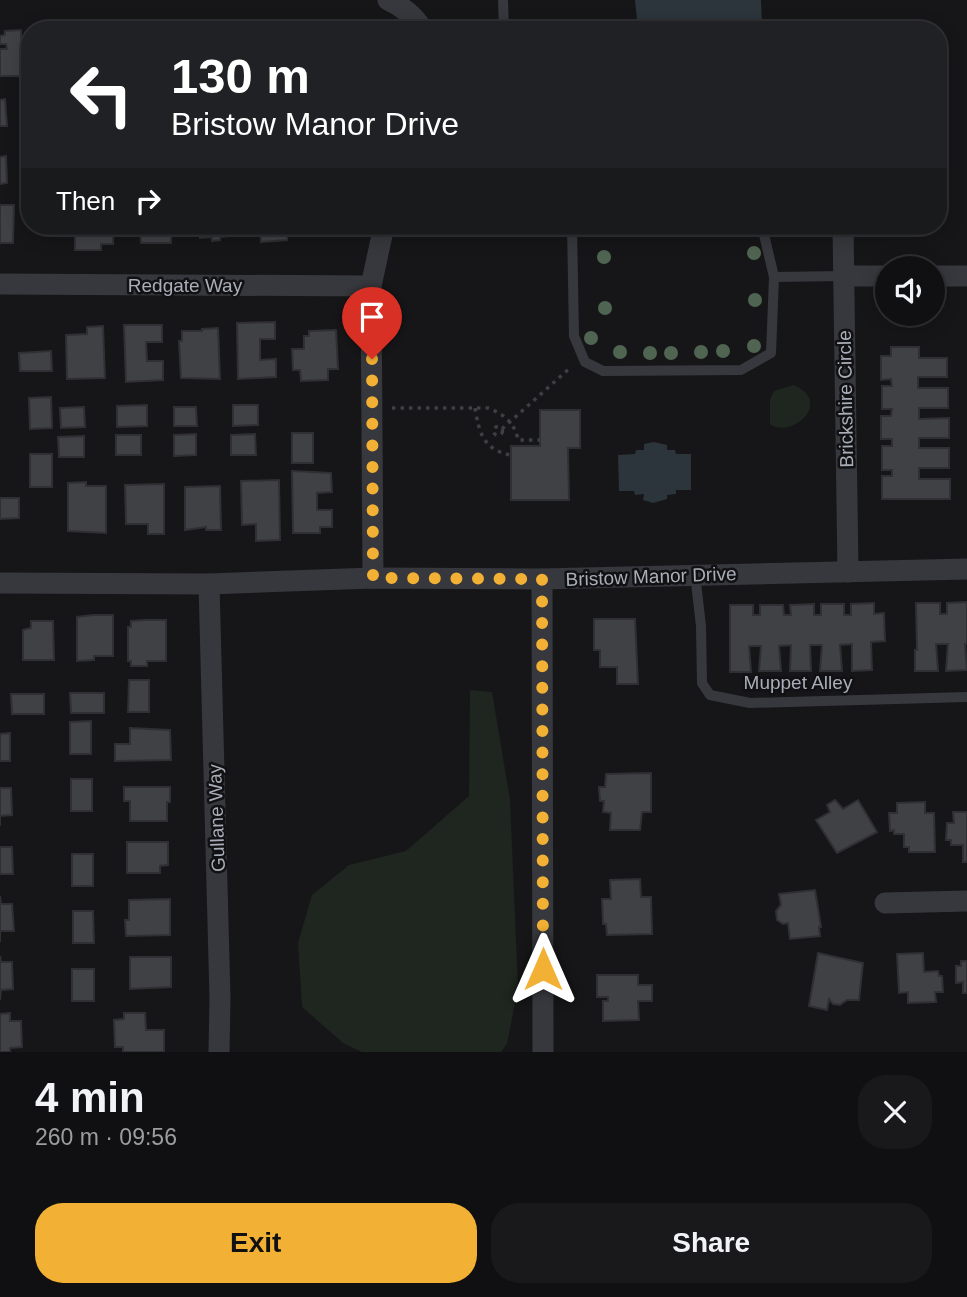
<!DOCTYPE html>
<html lang="en">
<head>
<meta charset="utf-8">
<style>
  :root { --surface:#101012; --page:#19191b; --text:#f1f3f6; --muted:#9c9d9f; --line:#303032; --accent:#f2b134 }
  body { margin:0; font-family:Arial,sans-serif; background:var(--page); color:var(--text); height:100vh; display:flex; flex-direction:column; font-size:26px; white-space:nowrap }
  * { box-sizing:border-box; margin:0 }
  p { font-size:23px; color:var(--muted) }
  .icon { flex:none; width:38px; height:38px; fill:none; stroke:currentColor; stroke-width:2; stroke-linecap:round; stroke-linejoin:round }
  .map { position:relative; height:1052px; overflow:hidden }
  .details { display:flex; flex-direction:column; background:var(--surface); flex:1 }
  .details>* { flex:none }
  .banner { position:absolute; left:21px; top:21px; width:926px; height:214px; border-radius:28px; box-shadow:0 4px 18px #0003,0 0 0 2px var(--line); background:#202124; color:#fff; overflow:hidden }
  .buttons { position:absolute; left:875px; top:256px; display:grid; gap:14px }
  .buttons a { display:grid; place-items:center; width:70px; height:70px; border-radius:50%; background:var(--surface); box-shadow:0 4px 18px #0003,0 0 0 2px var(--line); font-size:35px }
  .pin { position:absolute; display:grid; place-items:center; width:60px; height:60px; color:#fff; margin:-72px -30px; border-radius:50% 50% 50% 0; rotate:-45deg; box-shadow:0 0 7px #0007 }
  .pin .icon { rotate:45deg }
  .me { position:absolute; width:77px; margin:-38px; rotate:0deg; stroke-linejoin:round; filter:drop-shadow(0 0 5px #0008) }
  .turn { display:flex; align-items:center; gap:24px; height:147px; padding:0 35px; font-size:32px }
  .turn .icon { width:91px; height:91px; stroke-width:2.5 }
  .turn b { display:block; font-size:49px; line-height:60px }
  .then { display:flex; align-items:center; height:66px; padding:0 35px; background:#0003; gap:14px; font-size:26px }
  .round { display:grid; place-items:center; flex:none; width:74px; height:74px; border-radius:28px; background:var(--page) }
  .summary { display:flex; align-items:center; justify-content:space-between; height:119px; padding:0 35px }
  h1 { font-size:42px; font-weight:800; line-height:52px }
  .cta { display:flex; gap:14px; margin-top:auto; padding:14px 35px }
  .cta a { flex:1; height:80px; border-radius:28px; background:var(--accent); color:#111; font-size:28px; font-weight:800; line-height:80px; text-align:center }
  .cta a+a { background:var(--page); color:var(--text) }
  .map>svg:first-child { display:block }
  .green { fill:#1e261f }
  .water { fill:#2c353c }
  .building { fill:#404145; stroke:#303034; stroke-width:2 }
  .lines { fill:none; stroke-linecap:round; stroke-linejoin:round }
  .path { stroke:#3d3f44; stroke-width:3.5; stroke-dasharray:3.5 5; stroke-linecap:butt }
  .service { stroke:#37383d; stroke-width:10 }
  .minor { stroke:#37383d; stroke-width:21 }
  .tree { fill:#506452 }
  .route { stroke:#f2b134; stroke-width:12; stroke-dasharray:0 21.6 }
  .labels { text-anchor:middle; stroke-width:5; stroke-linejoin:round; paint-order:stroke }
  .street-label { font-size:19px; fill:#a8adb8; stroke:#111113 }
</style>
</head>
<body>
<div class="map">
<svg width="967" height="1052" viewBox="0 0 967 1052">
  <rect width="100%" height="100%" fill="#161618"/>
  <g class="green">
    <path d="M 793,385 C 835,402 790,440 770,424 L 770,400 L 774,391 Z"/>
    <polygon points="470,690 492,692 510,800 518,988 507,1044 501,1052 362,1052 343,1043 302,1007 298,943 312,895 349,865 406,851 469,796"/>
  </g>
  <g class="water">
    <polygon points="635,0 761,0 762,24 753,30 688,30 685,25 683,30 638,30"/>
    <polygon points="654,442 667,445 667,450 675,450 676,454 691,454 691,490 676,490 676,494 667,495 667,499 653,503 643,500 644,494 635,495 634,491 619,491 618,455 635,454 636,450 644,450 644,444"/>
  </g>
  <g class="building">
    <polygon points="21,30 21,38 30,38 30,65 22,65 22,76 0,76 0,49 7,49 6,44 0,44 0,36 5,35 5,31"/>
    <polygon points="5,99 7,126 0,126 0,100"/>
    <polygon points="6,156 7,183 0,184 0,157"/>
    <polygon points="0,205 14,205 13,243 0,243"/>
    <polygon points="75,226 113,227 113,244 101,244 101,250 75,250"/>
    <polygon points="140,226 171,226 171,243 141,243"/>
    <polygon points="200,226 229,226 230,236 220,237 220,240 212,241 212,237 200,238"/>
    <polygon points="260,226 287,226 287,240 261,242"/>
    <polygon points="299,226 336,226 336,231 325,231 325,236 300,236"/>
    <polygon points="275,322 275,339 260,339 260,360 276,359 276,377 238,379 237,323"/>
    <polygon points="124,325 162,325 162,342 146,342 147,361 163,361 163,380 126,382"/>
    <polygon points="103,326 105,378 67,379 66,335 87,334 87,327"/>
    <polygon points="218,328 220,379 181,378 179,341 182,341 182,331 202,331 202,329"/>
    <polygon points="336,330 338,369 328,369 328,380 301,381 300,370 293,370 292,349 304,349 304,336 309,336 309,331"/>
    <polygon points="891,347 919,347 919,358 947,358 947,377 918,377 918,388 948,388 948,408 919,408 919,419 949,418 949,438 919,438 919,448 949,448 949,468 919,468 919,479 950,479 950,499 882,499 882,476 892,476 892,470 882,470 882,446 892,446 892,439 881,439 881,416 891,416 892,409 882,409 882,386 892,386 891,379 881,380 881,356 891,356"/>
    <polygon points="51,351 52,371 20,371 19,353"/>
    <polygon points="51,397 52,428 30,429 29,398"/>
    <polygon points="147,405 147,426 117,427 117,406"/>
    <polygon points="233,405 258,405 258,425 233,426"/>
    <polygon points="84,407 85,427 61,428 60,408"/>
    <polygon points="174,407 196,407 197,426 174,426"/>
    <polygon points="540,410 580,410 580,448 568,448 569,500 511,500 511,446 540,446"/>
    <rect x="292" y="433" width="21" height="30"/>
    <polygon points="196,434 196,455 174,456 174,435"/>
    <polygon points="255,434 256,455 231,455 231,435"/>
    <rect x="116" y="435" width="25" height="20"/>
    <polygon points="84,436 84,457 59,457 58,437"/>
    <rect x="30" y="454" width="22" height="33"/>
    <polygon points="292,471 331,473 332,492 317,493 317,510 332,510 332,527 320,527 320,533 293,533"/>
    <polygon points="279,480 280,540 256,541 256,524 242,525 241,481"/>
    <polygon points="86,482 86,486 106,486 106,533 68,531 68,483"/>
    <polygon points="164,484 164,534 148,534 148,524 126,524 125,485"/>
    <polygon points="220,486 221,530 206,530 206,527 185,530 185,487"/>
    <polygon points="0,498 19,498 19,518 0,519"/>
    <polygon points="967,602 967,644 965,644 967,670 946,671 948,644 936,644 938,671 915,671 915,650 917,650 916,603 940,603 940,614 947,614 947,603"/>
    <polygon points="874,603 874,614 884,613 885,641 871,642 872,670 852,671 852,644 840,645 842,671 820,671 822,645 810,645 811,671 790,671 791,645 779,646 781,671 759,671 761,646 749,646 751,672 730,672 730,605 753,605 753,615 760,615 760,605 783,605 784,615 791,615 790,605 814,604 814,615 821,615 821,604 844,604 844,615 851,615 851,604"/>
    <polygon points="93,615 113,615 113,656 94,656 94,660 77,661 77,617"/>
    <polygon points="594,619 635,619 638,684 617,684 617,667 600,667 600,650 594,650"/>
    <polygon points="145,620 166,620 166,661 147,661 147,666 131,666 131,661 128,661 128,627 131,627 131,621"/>
    <polygon points="31,621 53,621 54,660 23,660 23,630 31,628"/>
    <polygon points="129,680 149,680 149,712 128,712"/>
    <polygon points="70,693 104,693 104,713 71,713"/>
    <polygon points="11,694 44,694 44,714 12,714"/>
    <polygon points="91,721 91,754 70,754 70,722"/>
    <polygon points="130,728 170,730 171,760 115,761 115,744 130,744"/>
    <polygon points="10,733 10,761 0,761 0,734"/>
    <polygon points="651,773 651,812 642,812 640,830 610,830 611,813 603,812 604,801 600,801 599,787 605,787 606,774"/>
    <rect x="71" y="779" width="21" height="32"/>
    <polygon points="124,787 170,787 170,802 167,802 167,821 130,821 130,801 124,801"/>
    <polygon points="0,788 11,788 12,815 0,816 0,826"/>
    <polygon points="835,800 843,809 858,800 877,832 837,853 816,820 830,812 827,805"/>
    <polygon points="925,802 925,813 934,813 935,852 909,852 909,847 904,847 904,834 894,834 894,830 890,831 889,813 897,813 897,803"/>
    <polygon points="953,812 967,812 967,862 963,862 963,845 951,845 951,840 946,840 947,823 954,823"/>
    <polygon points="127,842 168,842 168,865 160,866 160,873 127,873"/>
    <polygon points="0,847 12,847 13,874 0,874"/>
    <rect x="72" y="854" width="21" height="32"/>
    <polygon points="640,879 641,897 651,897 652,934 607,935 606,924 603,924 602,899 611,899 610,880"/>
    <polygon points="815,890 821,927 819,927 820,936 790,939 788,923 783,924 777,920 776,911 781,905 779,894"/>
    <polygon points="0,896 1,904 12,904 14,931 0,931 0,942"/>
    <polygon points="170,899 170,935 126,936 125,920 129,920 129,900"/>
    <polygon points="73,911 93,911 94,943 73,943"/>
    <polygon points="818,953 863,963 859,1000 847,1000 840,1005 833,1004 829,999 827,1010 809,1006"/>
    <polygon points="923,953 924,972 938,971 939,976 942,976 943,992 935,992 936,1002 908,1003 908,992 899,993 897,954"/>
    <polygon points="0,956 1,962 12,962 13,989 1,990 0,1000"/>
    <polygon points="130,957 171,957 171,987 130,989"/>
    <polygon points="961,961 967,961 967,993 963,993 963,982 956,983 956,966 961,966"/>
    <rect x="72" y="969" width="22" height="32"/>
    <polygon points="597,975 638,975 638,985 652,985 652,1001 638,1001 639,1020 603,1021 603,1001 608,1001 608,997 597,997"/>
    <polygon points="10,1013 10,1021 21,1021 22,1047 10,1048 10,1052 0,1052 0,1014"/>
    <polygon points="124,1013 145,1013 146,1030 164,1030 164,1052 123,1052 123,1047 115,1047 114,1020 124,1019"/>
  </g>
  <g class="lines">
    <g class="path">
      <path d="M 392,408 L 488,408 C 504,414 515,423 518,440 L 540,440"/>
      <path d="M 475,408 C 479,432 483,450 511,455"/>
      <circle cx="498" cy="431" r="4.5"/>
      <polyline points="502,429 571,367"/>
    </g>
    <g class="service">
      <polyline points="503,0 504,30"/>
      <polyline points="572,226 574,336 585,362 603,371 741,370 771,353 774,277"/>
      <polyline points="762,226 774,277 844,276"/>
      <polyline points="695,574 701,626 702,683 710,695 750,703 967,697"/>
    </g>
    <g class="minor">
      <path d="M 388,0 C 402,6 415,17 423,30"/>
      <polyline points="843,226 848,572"/>
      <polyline points="844,276 887,276"/>
      <polyline points="933,276 967,276"/>
      <polyline points="0,284 371,286"/>
      <polyline points="373,578 371,286 384,226"/>
      <polyline points="542,579 543,1052"/>
      <polyline points="0,583 209,584 373,578 542,579 967,569"/>
      <polyline points="209,584 220,998 219,1052"/>
      <polyline points="885,903 967,901"/>
    </g>
  </g>
  <g class="tree">
    <circle cx="754" cy="253" r="7"/>
    <circle cx="604" cy="257" r="7"/>
    <circle cx="755" cy="300" r="7"/>
    <circle cx="605" cy="308" r="7"/>
    <circle cx="591" cy="338" r="7"/>
    <circle cx="754" cy="346" r="7"/>
    <circle cx="723" cy="351" r="7"/>
    <circle cx="620" cy="352" r="7"/>
    <circle cx="701" cy="352" r="7"/>
    <circle cx="650" cy="353" r="7"/>
    <circle cx="671" cy="353" r="7"/>
  </g>
  <g class="lines">
    <polyline class="route" points="372,359 373,578 542,579 543,969"/>
  </g>
  <g class="labels">
    <g class="street-label">
      <text x="185" y="292">Redgate Way</text>
      <text transform="translate(845 399) rotate(-91)" y="7">Brickshire Circle</text>
      <text transform="translate(651 576) rotate(-2)" y="7">Bristow Manor Drive</text>
      <text x="798" y="689">Muppet Alley</text>
      <text transform="translate(216 818) rotate(-92)" y="7">Gullane Way</text>
    </g>
  </g>
</svg>
<div class="buttons">
<a><svg class="icon" aria-label="sound" viewBox="0 0 24 24"><path d="M4 9h4l5-4v14l-5-4H4zM17 9q2 3 0 6"/></svg></a>
</div>
<div class="pin" style="left:372px;top:359px;background:#d93025"><svg class="icon" aria-label="arrive" viewBox="0 0 24 24"><path d="M6 21V4h12l-3 4 3 4H6"/></svg></div>
<svg class="me" style="left:543px;top:969px" viewBox="-20 -20 40 40"><path d="M0-17L14 15 0 8-14 15z" fill="#f2b134" stroke="#fff" stroke-width="4"/></svg>
<div class="banner">
<div class="turn"><svg class="icon" aria-label="left" viewBox="0 0 24 24"><path d="M17 20v-9H6M10 6l-5 5 5 5"/></svg><div><b>130 m</b>Bristow Manor Drive</div></div>
<div class="then">Then<svg class="icon" aria-label="right" viewBox="0 0 24 24"><path d="M7 20v-9h11M14 6l5 5-5 5"/></svg></div>
</div>
</div>
<section class="details">
<div class="summary"><div><h1>4 min</h1><p>260 m · 09:56</p></div><a class="round"><svg class="icon" aria-label="close" viewBox="0 0 24 24"><path d="M6 6l12 12M18 6L6 18"/></svg></a></div>
<div class="cta"><a>Exit</a><a>Share</a></div>
</section>
</body>
</html>
